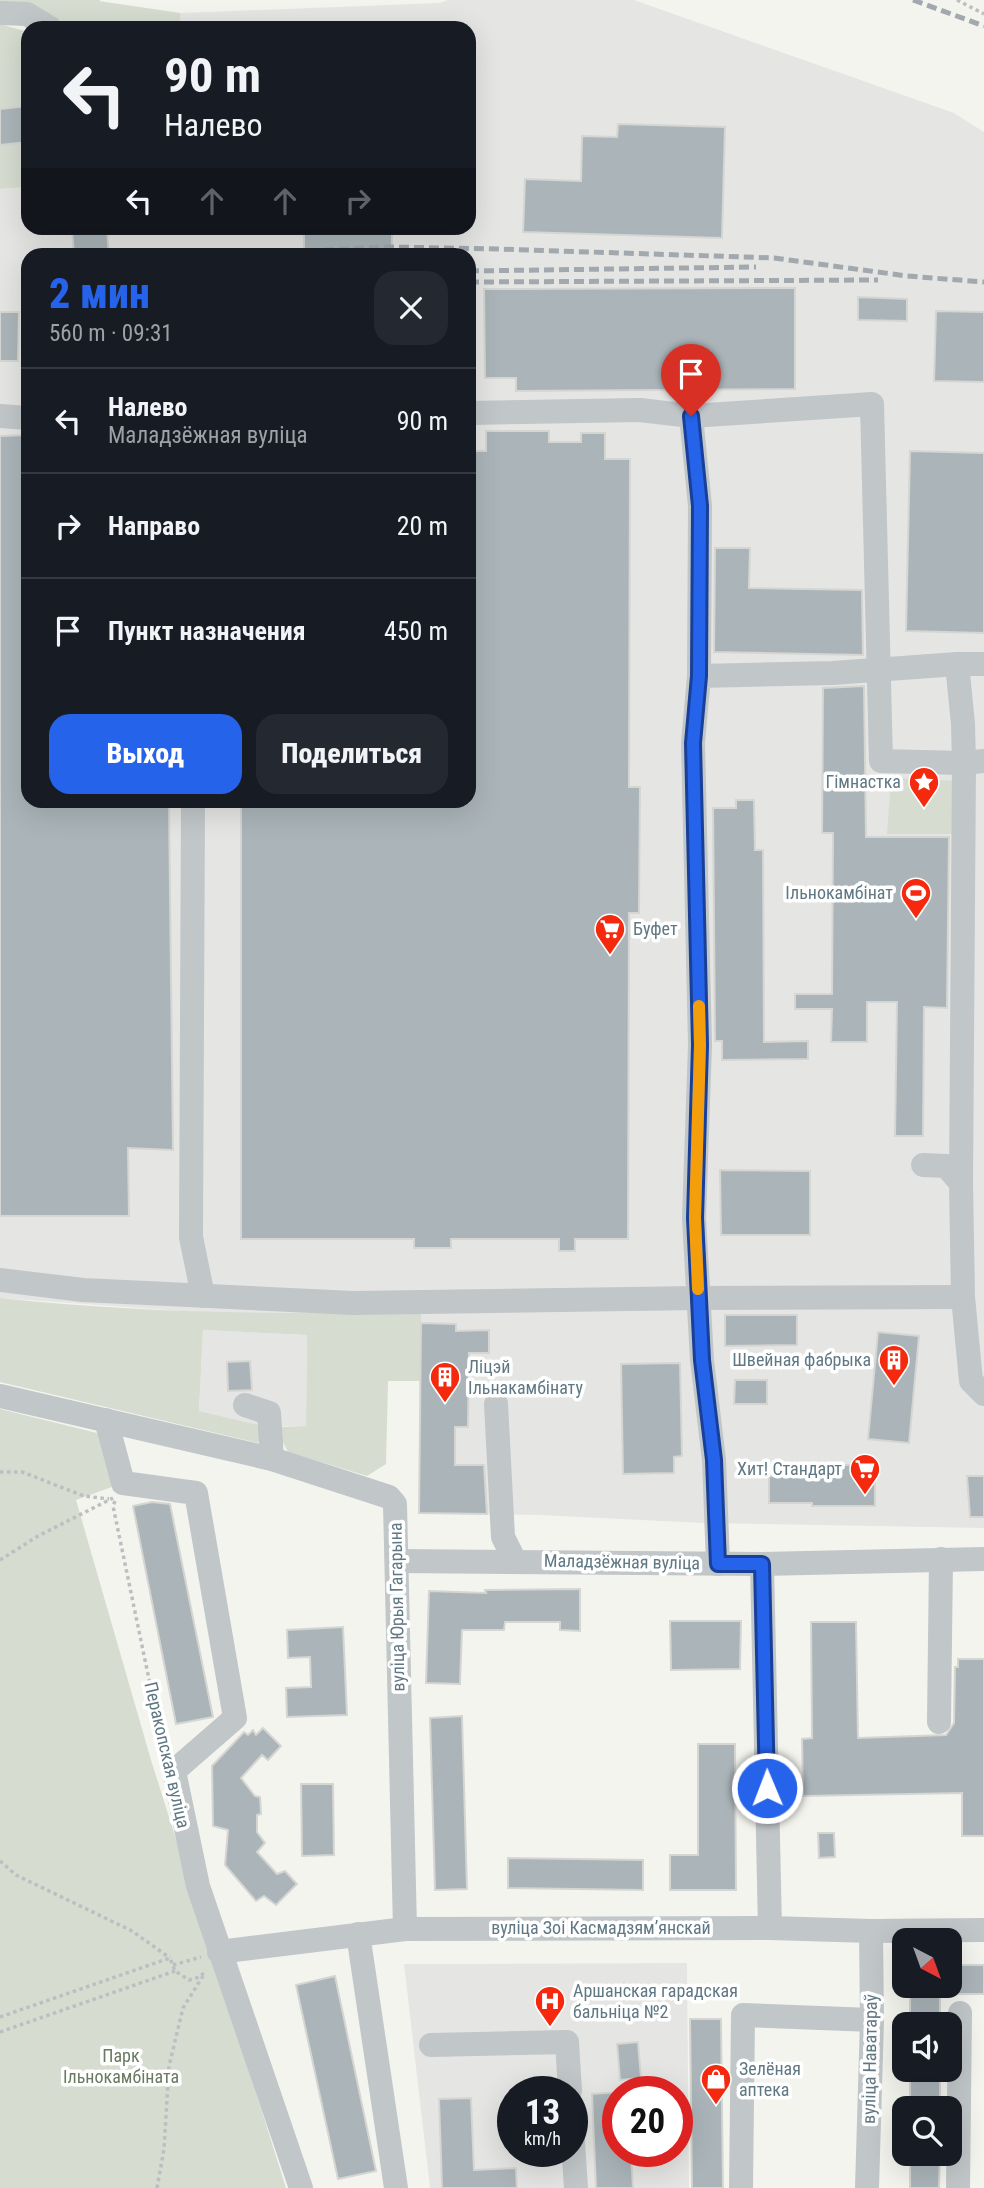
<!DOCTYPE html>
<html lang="ru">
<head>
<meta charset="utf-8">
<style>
  :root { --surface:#171b24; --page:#242831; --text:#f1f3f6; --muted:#9ea1a6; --line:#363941; --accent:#2563eb }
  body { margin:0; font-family:"Roboto Condensed",sans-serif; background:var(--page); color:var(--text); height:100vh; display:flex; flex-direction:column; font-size:26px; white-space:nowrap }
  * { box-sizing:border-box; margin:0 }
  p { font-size:23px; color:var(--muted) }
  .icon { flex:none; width:38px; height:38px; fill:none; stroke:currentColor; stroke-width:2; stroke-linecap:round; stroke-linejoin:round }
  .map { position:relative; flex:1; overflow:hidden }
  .drawer { position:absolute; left:21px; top:248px; width:455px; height:560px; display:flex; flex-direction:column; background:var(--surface); border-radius:21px; box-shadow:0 7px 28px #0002 }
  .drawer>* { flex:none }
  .top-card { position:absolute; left:21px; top:21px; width:455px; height:214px; border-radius:21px; box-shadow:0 7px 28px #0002; background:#171b24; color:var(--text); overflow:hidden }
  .needle { width:46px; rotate:139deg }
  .controls { position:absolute; left:892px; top:1928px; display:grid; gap:14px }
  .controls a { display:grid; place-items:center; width:70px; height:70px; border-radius:14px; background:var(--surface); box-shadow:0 7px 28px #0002; font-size:35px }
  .speed { position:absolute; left:497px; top:2076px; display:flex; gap:14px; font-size:35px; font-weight:700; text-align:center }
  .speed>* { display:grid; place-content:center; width:91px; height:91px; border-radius:50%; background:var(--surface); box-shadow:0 7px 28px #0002; line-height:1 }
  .speed small { font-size:18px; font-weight:400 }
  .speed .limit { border:10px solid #d22; background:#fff; color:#111 }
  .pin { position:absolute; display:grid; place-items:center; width:60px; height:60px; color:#fff; margin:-72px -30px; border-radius:50% 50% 50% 0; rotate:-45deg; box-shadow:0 0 7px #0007 }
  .pin .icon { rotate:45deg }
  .me { position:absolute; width:77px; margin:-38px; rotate:359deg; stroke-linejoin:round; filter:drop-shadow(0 0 5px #0008) }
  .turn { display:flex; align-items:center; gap:24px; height:147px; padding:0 28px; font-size:32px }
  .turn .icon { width:91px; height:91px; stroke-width:2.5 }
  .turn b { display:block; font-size:49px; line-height:60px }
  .lanes { display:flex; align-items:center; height:66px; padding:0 28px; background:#0003; justify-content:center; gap:35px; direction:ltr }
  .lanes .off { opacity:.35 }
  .round { display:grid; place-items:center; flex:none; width:74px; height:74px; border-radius:21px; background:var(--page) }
  .summary { display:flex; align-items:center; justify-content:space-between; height:119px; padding:0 28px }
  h1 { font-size:42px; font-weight:800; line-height:52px; color:var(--accent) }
  .action { display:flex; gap:14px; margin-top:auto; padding:14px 28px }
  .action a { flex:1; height:80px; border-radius:21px; background:var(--accent); color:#fff; font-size:28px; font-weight:800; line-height:80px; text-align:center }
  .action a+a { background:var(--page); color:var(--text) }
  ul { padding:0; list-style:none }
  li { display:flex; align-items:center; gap:21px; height:105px; padding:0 28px; border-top:2px solid var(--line) }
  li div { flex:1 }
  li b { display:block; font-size:26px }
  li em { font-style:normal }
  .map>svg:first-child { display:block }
  .built { fill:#e5e5e3; fill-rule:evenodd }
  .green { fill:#d6dcd0 }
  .building { fill:#abb5b9; stroke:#d5d5d2; stroke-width:2 }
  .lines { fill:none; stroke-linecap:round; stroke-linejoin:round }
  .path { stroke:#bcbfc1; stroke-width:3.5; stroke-dasharray:3.5 3.5; stroke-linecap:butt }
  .minor { stroke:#c1c6c9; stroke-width:24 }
  .rail { stroke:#a1a9ae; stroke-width:5; stroke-dasharray:10 5; stroke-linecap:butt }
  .route-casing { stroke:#184099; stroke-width:18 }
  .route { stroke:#2563eb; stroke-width:12 }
  .slow { stroke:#f59e0b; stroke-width:12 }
  .labels { text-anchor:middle; stroke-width:7; stroke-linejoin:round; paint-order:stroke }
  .poi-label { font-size:18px; fill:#607884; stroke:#fff; text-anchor:end }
  .street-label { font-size:18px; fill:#607884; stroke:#fff }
  .park-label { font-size:18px; fill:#687a5f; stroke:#fff }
</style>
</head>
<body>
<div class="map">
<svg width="984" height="2188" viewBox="0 0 984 2188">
  <rect width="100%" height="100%" fill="#f4f4ef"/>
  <g class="built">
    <path d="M 448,0 L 634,0 L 954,113 L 984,132 L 984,1528 L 702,1523 L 539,1515 L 419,1513 L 421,1312 L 311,1315 L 196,1312 L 0,1298 L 0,189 L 28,187 L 28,228 L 469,228 L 469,28 L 181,28 L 180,13 L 439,3 ZM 28,256 L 469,256 L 469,802 L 28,802 Z"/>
    <polygon points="203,1330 307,1335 306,1426 264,1426 199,1411"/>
    <path d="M 687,1963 L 689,2188 L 430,2188 L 404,1964 ZM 513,2091 L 572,2091 L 572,2151 L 513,2151 ZM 618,2091 L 677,2091 L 677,2151 L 618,2151 Z"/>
  </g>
  <g class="green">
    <polygon points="0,0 101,0 99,1 180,13 181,28 62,28 0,7"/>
    <polygon points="0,24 28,32 28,106 0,109"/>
    <polygon points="28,142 28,187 0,189 0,145"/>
    <polygon points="891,778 957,781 955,834 887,834"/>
    <path d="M 0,1298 C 140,1313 280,1315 421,1312 L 421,1381 L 388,1381 L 386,1464 L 367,1476 L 288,1452 L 275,1427 L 306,1426 L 307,1335 L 203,1330 L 199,1411 L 264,1426 L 258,1443 L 0,1382 Z"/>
    <polygon points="0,1409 97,1433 112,1487 76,1500 151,1760 286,2188 0,2188"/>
  </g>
  <g class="building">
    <polygon points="28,106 28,142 0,145 0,109"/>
    <polygon points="618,124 725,127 722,238 523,232 525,179 581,181 582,136 617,137"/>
    <polygon points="72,228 107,228 109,256 74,256"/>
    <polygon points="324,228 392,228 392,256 304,256 304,229"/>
    <polygon points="795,288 795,389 516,391 516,378 485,378 484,289"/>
    <polygon points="858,297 907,299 907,321 858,320"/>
    <polygon points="936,311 984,312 984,382 934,381"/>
    <polygon points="0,312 19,312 18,361 0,361"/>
    <polygon points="486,431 549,431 549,442 581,442 581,433 605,433 605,459 630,459 629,787 640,787 639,913 629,913 628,1239 575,1239 575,1251 559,1251 559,1239 451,1239 451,1248 414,1248 414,1239 241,1239 241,802 469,802 469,451 486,451"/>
    <polygon points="28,435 28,802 169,802 173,1150 128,1148 129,1216 0,1216 0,436"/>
    <polygon points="910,451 984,453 984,633 906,631"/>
    <polygon points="715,548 750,548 749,588 862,590 863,655 714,652"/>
    <polygon points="864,686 866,837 949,837 947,1008 924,1007 923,1136 895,1136 897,1002 867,1002 867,1042 831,1042 832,1009 795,1009 795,994 832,994 833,833 822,833 823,688"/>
    <polygon points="736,800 754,800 755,850 763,850 764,1042 808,1041 808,1059 722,1060 722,1041 715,1041 713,808 736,808"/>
    <polygon points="720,1170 810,1171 810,1235 721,1235"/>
    <polygon points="725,1315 797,1315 797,1345 725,1346"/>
    <polygon points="421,1323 456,1324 456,1331 489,1330 489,1353 469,1353 468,1427 455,1427 455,1465 484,1465 487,1514 419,1513"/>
    <polygon points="878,1332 919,1336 909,1443 868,1439"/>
    <polygon points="250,1361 252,1390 228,1391 227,1362"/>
    <polygon points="680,1363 682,1456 674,1457 674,1473 623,1474 621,1364"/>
    <polygon points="735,1380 767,1380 767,1404 734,1404"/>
    <polygon points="839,1465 875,1465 875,1506 812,1506 812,1503 769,1503 769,1476 814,1476 814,1472 839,1472"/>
    <polygon points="967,1476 984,1476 984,1517 970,1517"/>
    <polygon points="152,1502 170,1504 213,1717 176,1724 133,1506"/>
    <polygon points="580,1589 580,1631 560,1630 560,1622 505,1622 504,1630 462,1630 460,1684 426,1683 429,1591 486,1593 485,1590"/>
    <polygon points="670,1621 741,1621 740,1669 671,1670"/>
    <polygon points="811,1622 856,1622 858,1738 946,1735 954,1723 955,1667 958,1667 958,1659 984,1659 984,1836 962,1836 962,1793 803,1796 802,1739 812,1738"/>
    <polygon points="343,1627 347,1715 287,1717 286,1688 311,1687 310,1657 288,1658 287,1630"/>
    <polygon points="462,1716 467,1889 435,1890 430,1718"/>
    <polygon points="263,1728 281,1746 268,1760 262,1755 241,1778 255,1796 260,1797 261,1814 257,1815 257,1832 265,1843 257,1852 277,1874 285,1871 297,1884 276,1905 264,1896 256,1901 225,1865 228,1830 213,1826 212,1766 244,1732 248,1735 253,1730 256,1735"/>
    <polygon points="698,1744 735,1744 736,1890 670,1890 670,1855 698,1855"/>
    <polygon points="301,1784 333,1784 334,1855 302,1856"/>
    <polygon points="818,1833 834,1833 835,1857 819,1858"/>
    <polygon points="508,1858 643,1860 643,1890 508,1888"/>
    <rect x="950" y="1965" width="34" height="29"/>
    <polygon points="335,1976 376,2171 338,2179 296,1985"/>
    <rect x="910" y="1986" width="30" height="39"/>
    <polygon points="690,2019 721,2019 723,2188 692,2188"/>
    <polygon points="638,2042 641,2078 620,2080 617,2044"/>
    <rect x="910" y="2070" width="30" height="39"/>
    <polygon points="618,2092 618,2151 631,2151 633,2188 596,2188 592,2094"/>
    <polygon points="471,2098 474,2170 516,2168 517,2188 442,2188 439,2099"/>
    <polygon points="910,2154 940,2154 939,2188 910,2188"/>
  </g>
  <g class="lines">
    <g class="path">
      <polyline points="957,0 984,14"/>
      <polyline points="0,1472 22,1472 84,1496 109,1499"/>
      <polyline points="115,1501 113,1506 150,1684 168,1749"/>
      <polyline points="0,1560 38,1536 113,1498"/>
      <polyline points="0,1861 16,1875 132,1931 170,1958"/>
      <polyline points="173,1965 201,1957"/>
      <polyline points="0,2017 170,1958 175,1971 189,1980 200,1977 206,1970"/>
      <polyline points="0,2032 175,1971"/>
      <polyline points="157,2188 164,2149 169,2066 183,2008 203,1976"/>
    </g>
    <g class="minor">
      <polyline points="0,13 27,14 50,28"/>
      <polyline points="469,413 640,410 691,416 700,506 699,676"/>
      <polyline points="0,416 28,418"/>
      <polyline points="691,416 872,404 881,761 964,763 961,1183"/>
      <polyline points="957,664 984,664"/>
      <polyline points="193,802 191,1237 203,1296"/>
      <polyline points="923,1165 946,1166 961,1183 963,1297 971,1381 984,1394"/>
      <polyline points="0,1280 83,1290 353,1303 698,1298 963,1297"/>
      <polyline points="0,1396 272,1459 389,1497 395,1504 405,1929"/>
      <polyline points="496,1404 503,1537 515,1561"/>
      <polyline points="245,1405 269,1413 272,1459"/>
      <polyline points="106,1420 123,1483 196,1493 235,1718 174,1771 198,1886 301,2188"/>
      <polyline points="397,1561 762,1564 984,1559"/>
      <polyline points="718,1564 714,1460 702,1360 694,1218 700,1045 693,743 699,676 833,673 957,664 963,724 964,763 984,761"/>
      <polyline points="762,1564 770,1928"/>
      <polyline points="939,1722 941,1559"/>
      <polyline points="358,1934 396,2188"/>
      <polyline points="219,1952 405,1929 770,1928 871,1931 984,1930"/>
      <polyline points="431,2045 567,2042 570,2091"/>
      <polyline points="572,2127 576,2188"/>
      <polyline points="741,2188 743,2015 872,2020"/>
      <polyline points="867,2188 872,2020 871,1931"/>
      <polyline points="958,2188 960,2013"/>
    </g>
    <g class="rail">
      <polyline points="913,0 984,26"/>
      <polyline points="324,250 392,247 498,249 774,258 907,276 984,282"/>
      <polyline points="469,271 756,267"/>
      <polyline points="469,282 878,280"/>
    </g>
  </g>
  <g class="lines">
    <g class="route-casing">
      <polyline id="route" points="691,416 700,506 699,676 693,743 700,1045 695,1218 702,1360 714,1460 718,1564 762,1564 767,1788"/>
    </g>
    <use href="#route" class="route"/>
    <polyline class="slow" points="698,1289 695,1218 700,1045 699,1006"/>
  </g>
  <defs>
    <g id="sight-pin" transform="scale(1.575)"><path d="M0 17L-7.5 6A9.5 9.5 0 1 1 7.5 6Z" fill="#f5290e" stroke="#fff"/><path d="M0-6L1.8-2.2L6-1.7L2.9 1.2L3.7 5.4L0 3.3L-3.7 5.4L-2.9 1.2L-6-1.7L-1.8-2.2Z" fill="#fff"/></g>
    <g id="stadium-pin" transform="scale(1.575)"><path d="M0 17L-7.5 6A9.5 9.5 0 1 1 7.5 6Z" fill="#f5290e" stroke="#fff"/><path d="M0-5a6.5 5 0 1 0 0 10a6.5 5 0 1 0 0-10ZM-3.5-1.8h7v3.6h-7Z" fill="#fff"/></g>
    <g id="supermarket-pin" transform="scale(1.575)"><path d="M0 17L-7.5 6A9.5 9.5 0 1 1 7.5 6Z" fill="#f5290e" stroke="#fff"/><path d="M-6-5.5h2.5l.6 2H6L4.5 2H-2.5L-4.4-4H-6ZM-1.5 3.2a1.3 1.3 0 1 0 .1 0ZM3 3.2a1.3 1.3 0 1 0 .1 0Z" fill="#fff"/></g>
    <g id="building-pin" transform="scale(1.575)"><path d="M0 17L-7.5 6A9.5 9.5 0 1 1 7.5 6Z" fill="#f5290e" stroke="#fff"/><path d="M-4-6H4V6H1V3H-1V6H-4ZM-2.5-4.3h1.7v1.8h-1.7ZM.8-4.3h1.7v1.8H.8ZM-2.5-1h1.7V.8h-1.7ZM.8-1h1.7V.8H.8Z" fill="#fff"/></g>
    <g id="hospital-pin" transform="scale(1.575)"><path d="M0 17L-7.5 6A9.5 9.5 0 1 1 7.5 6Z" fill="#f5290e" stroke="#fff"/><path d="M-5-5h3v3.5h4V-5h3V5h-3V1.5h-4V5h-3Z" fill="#fff"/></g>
    <g id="shop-pin" transform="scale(1.575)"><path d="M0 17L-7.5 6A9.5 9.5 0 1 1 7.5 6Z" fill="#f5290e" stroke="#fff"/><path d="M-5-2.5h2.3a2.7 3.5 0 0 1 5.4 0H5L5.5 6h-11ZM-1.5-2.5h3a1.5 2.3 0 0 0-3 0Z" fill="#fff"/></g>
  </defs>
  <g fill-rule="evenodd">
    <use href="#sight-pin" x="924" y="782"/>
    <use href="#stadium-pin" x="916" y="893"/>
    <use href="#supermarket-pin" x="610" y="929"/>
    <use href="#building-pin" x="894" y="1360"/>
    <use href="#building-pin" x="445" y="1377"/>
    <use href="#supermarket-pin" x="865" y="1469"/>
    <use href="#hospital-pin" x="550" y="2001"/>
    <use href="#shop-pin" x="716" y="2079"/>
  </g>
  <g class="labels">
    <g class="poi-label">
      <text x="901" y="788">Гімнастка</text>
      <text x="893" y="899">Ільнокамбінат</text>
      <text x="633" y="935" text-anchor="start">Буфет</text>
      <text x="871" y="1366">Швейная фабрыка</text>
      <text x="468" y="1373" text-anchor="start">Ліцэй<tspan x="468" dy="21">Ільнакамбінату</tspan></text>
      <text x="842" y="1475">Хит! Стандарт</text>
      <text x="573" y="1997" text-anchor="start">Аршанская гарадская<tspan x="573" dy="21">бальніца №2</tspan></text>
      <text x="739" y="2075" text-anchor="start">Зелёная<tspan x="739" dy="21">аптека</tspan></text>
    </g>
    <g class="street-label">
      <text transform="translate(622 1562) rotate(1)" y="6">Маладзёжная вуліца</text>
      <text transform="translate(397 1607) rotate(-91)" y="6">вуліца Юрыя Гагарына</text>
      <text transform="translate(167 1755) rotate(77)" y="6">Перакопская вуліца</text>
      <text x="601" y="1934">вуліца Зоі Касмадзямʼянскай</text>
      <text transform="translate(870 2059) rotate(-89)" y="6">вуліца Наватараў</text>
    </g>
    <g class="park-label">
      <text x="121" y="2062">Парк<tspan x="121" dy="21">Ільнокамбіната</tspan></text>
    </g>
  </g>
</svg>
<div class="controls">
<a><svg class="needle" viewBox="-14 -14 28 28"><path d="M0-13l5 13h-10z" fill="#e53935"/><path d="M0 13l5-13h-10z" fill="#9ea1a6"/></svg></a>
<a><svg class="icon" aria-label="sound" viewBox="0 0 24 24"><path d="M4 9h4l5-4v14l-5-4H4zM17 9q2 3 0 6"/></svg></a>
<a><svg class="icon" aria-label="search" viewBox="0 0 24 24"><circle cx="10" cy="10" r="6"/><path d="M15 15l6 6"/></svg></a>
</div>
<div class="speed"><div>13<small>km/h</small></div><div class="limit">20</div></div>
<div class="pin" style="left:691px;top:416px;background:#d93025"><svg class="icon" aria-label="arrive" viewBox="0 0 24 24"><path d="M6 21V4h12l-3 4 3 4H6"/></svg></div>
<svg class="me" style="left:767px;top:1788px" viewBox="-20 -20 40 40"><circle r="17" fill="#2563eb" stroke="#fff" stroke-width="3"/><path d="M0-11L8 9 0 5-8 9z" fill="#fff"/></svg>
<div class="top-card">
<div class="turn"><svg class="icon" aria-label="left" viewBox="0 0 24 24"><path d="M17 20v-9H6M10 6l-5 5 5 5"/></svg><div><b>90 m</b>Налево</div></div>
<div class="lanes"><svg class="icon" aria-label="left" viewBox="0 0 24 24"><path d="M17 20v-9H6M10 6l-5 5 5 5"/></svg><svg class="icon off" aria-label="ahead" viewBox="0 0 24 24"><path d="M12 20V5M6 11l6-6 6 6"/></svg><svg class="icon off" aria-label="ahead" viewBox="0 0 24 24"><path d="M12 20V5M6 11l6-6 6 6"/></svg><svg class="icon off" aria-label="right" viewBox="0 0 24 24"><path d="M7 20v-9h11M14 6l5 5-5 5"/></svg></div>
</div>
<section class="drawer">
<div class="summary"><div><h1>2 мин</h1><p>560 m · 09:31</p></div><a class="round"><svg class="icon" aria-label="close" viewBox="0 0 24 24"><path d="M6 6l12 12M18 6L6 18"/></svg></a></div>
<ul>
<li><svg class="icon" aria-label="left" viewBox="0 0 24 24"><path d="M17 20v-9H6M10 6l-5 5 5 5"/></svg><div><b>Налево</b><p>Маладзёжная вуліца</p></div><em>90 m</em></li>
<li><svg class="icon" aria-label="right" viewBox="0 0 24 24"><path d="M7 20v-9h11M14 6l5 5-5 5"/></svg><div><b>Направо</b></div><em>20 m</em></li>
<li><svg class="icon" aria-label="arrive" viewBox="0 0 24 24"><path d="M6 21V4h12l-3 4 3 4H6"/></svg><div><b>Пункт назначения</b></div><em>450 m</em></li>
</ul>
<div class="action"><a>Выход</a><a>Поделиться</a></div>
</section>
</div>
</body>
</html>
